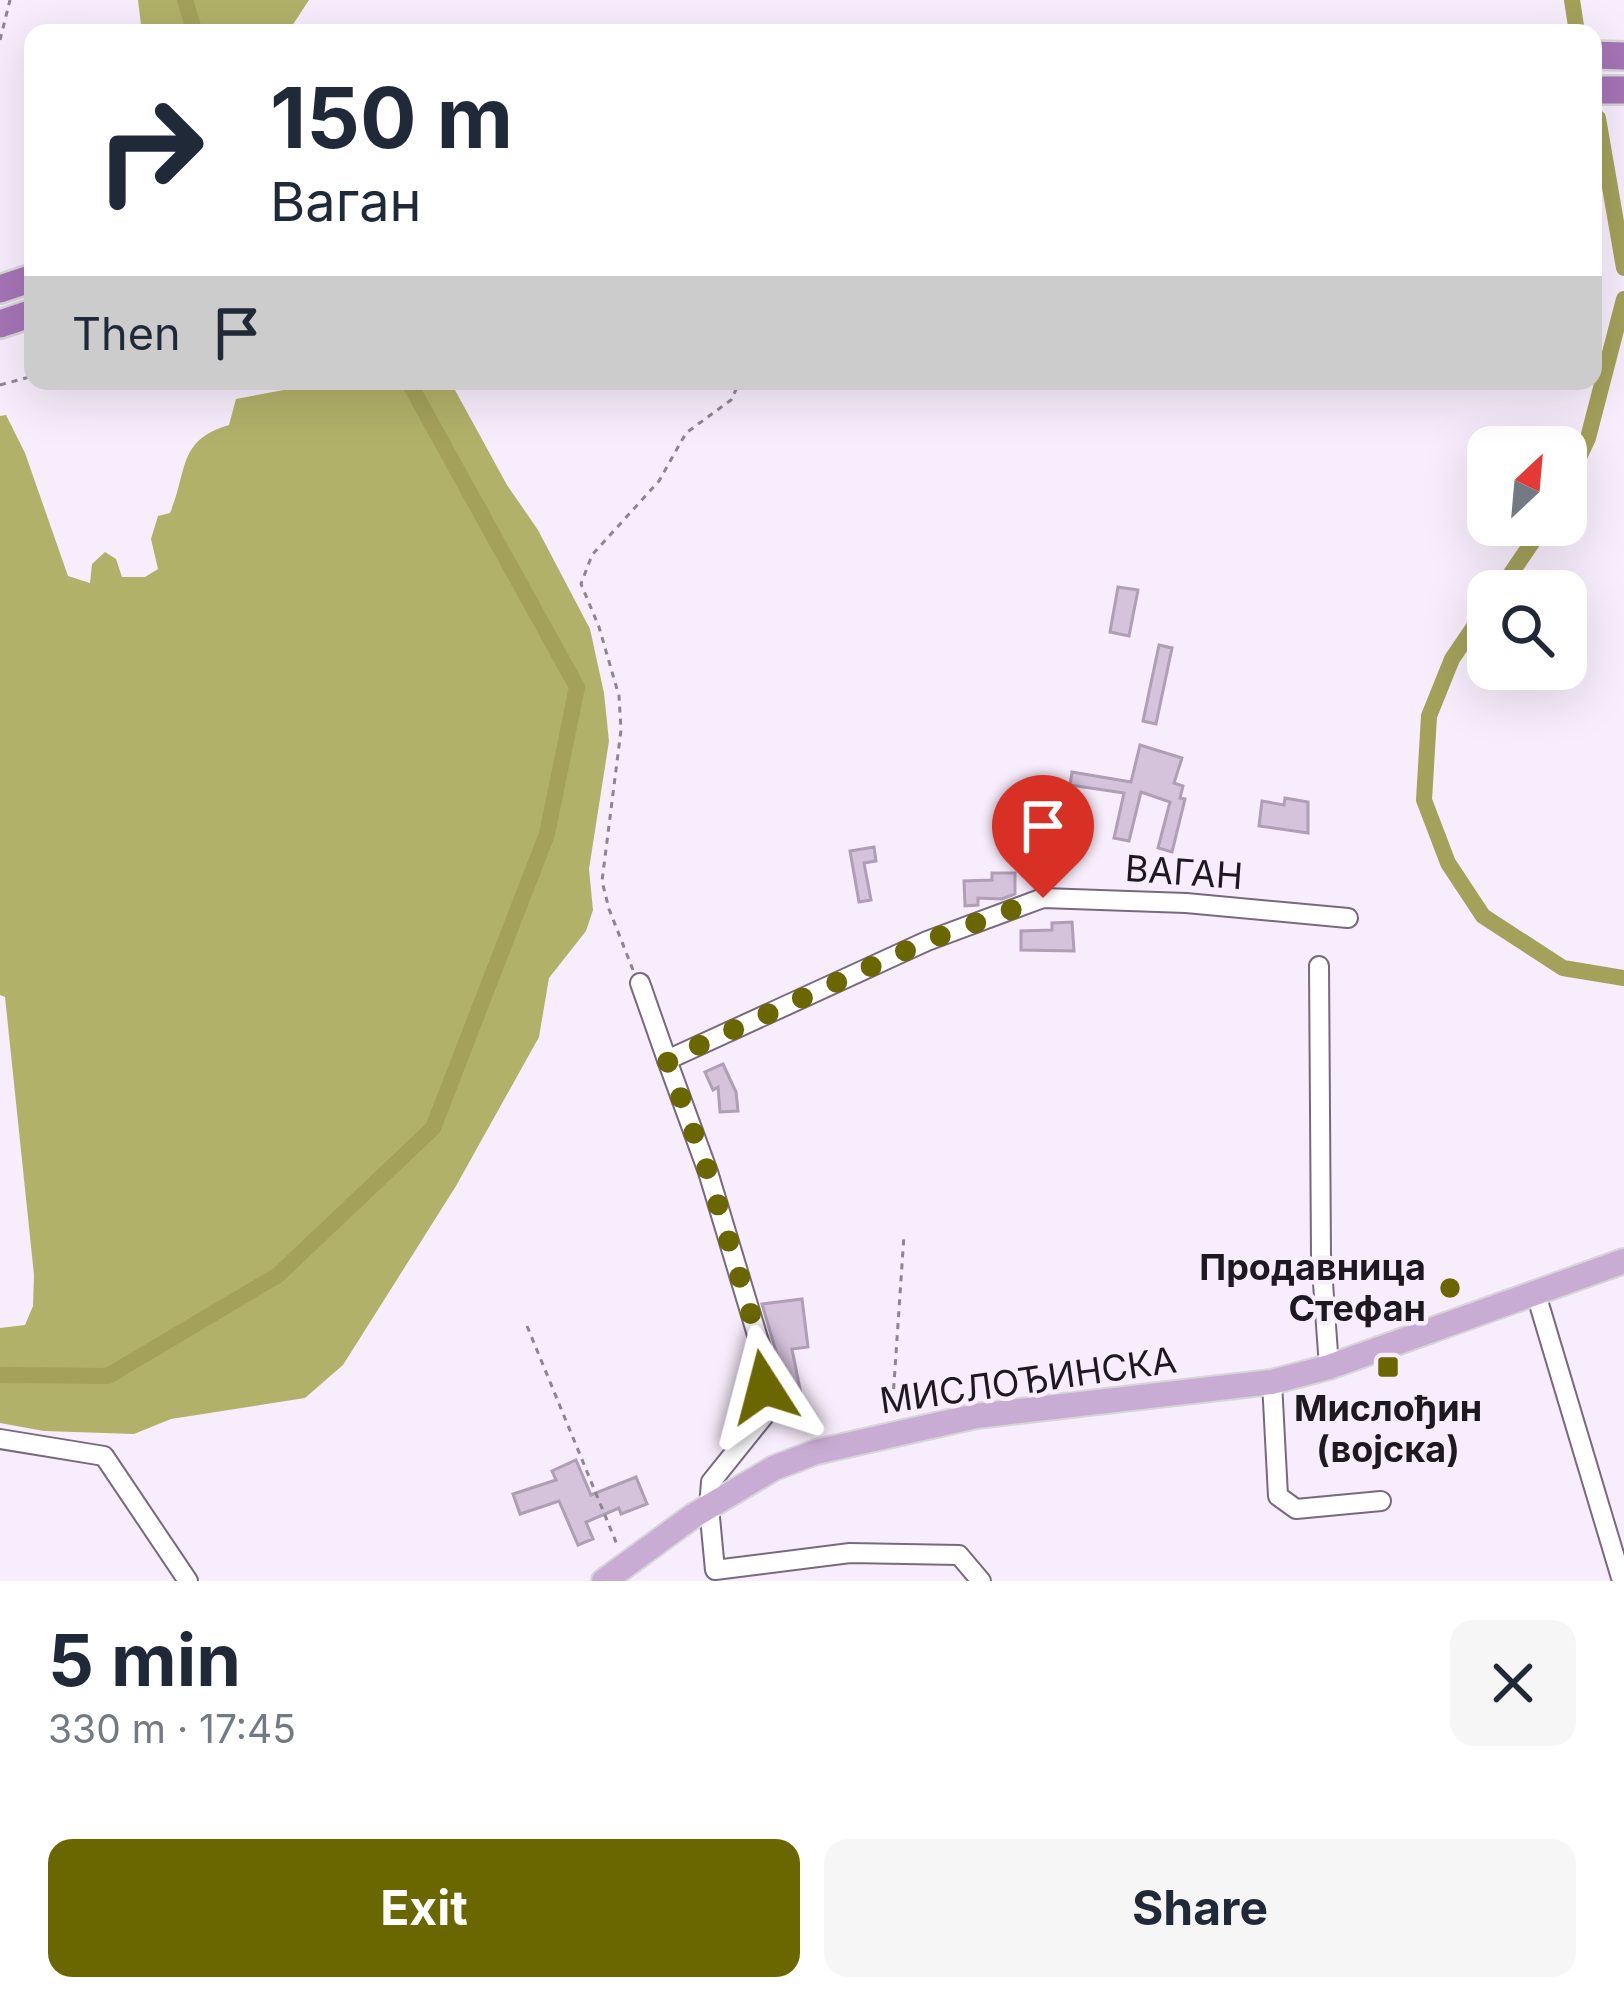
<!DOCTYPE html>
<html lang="en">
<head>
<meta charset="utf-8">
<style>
  :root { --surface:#fff; --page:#f6f6f7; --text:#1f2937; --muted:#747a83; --accent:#6b6700 }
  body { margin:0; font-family:Inter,sans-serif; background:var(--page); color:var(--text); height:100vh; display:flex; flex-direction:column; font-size:45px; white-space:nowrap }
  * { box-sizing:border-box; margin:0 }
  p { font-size:39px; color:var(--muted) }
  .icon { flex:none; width:66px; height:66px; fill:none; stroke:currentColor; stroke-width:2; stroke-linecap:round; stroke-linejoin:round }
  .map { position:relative; height:1581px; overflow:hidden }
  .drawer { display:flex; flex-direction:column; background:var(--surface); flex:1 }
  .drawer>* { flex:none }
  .banner { position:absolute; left:24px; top:24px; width:1578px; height:366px; border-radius:24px; box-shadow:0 12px 48px #0002; background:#fff; color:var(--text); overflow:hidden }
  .needle { width:78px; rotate:26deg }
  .controls { position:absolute; left:1467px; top:426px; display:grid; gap:24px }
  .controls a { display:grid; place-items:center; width:120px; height:120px; border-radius:24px; background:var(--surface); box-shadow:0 12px 48px #0002; font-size:60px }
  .pin { position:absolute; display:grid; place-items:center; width:102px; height:102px; color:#fff; margin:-123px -51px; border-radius:50% 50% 50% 0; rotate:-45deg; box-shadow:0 0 12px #0007 }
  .pin .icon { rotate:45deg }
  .me { position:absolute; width:132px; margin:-66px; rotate:351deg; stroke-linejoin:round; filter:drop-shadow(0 0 9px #0008) }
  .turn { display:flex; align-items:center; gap:42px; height:252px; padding:0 48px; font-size:54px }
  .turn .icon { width:156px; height:156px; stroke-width:2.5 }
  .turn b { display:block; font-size:84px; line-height:102px }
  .then { display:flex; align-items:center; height:114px; padding:0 48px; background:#0003; gap:24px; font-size:45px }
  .round { display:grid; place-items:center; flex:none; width:126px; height:126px; border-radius:24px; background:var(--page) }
  .head { display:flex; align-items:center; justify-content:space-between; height:204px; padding:0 48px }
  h1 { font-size:72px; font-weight:700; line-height:90px }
  .action { display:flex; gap:24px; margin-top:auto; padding:24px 48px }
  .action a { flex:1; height:138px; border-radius:24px; background:var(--accent); color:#fff; font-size:48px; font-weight:700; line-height:138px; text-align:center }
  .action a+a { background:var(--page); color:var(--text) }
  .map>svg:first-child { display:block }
  .forest { fill:#b2b169 }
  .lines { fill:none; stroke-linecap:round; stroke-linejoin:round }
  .canal { stroke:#a3a15a; stroke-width:16 }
  .building { fill:#d5c3dc; stroke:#af9eb6; stroke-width:3 }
  .minor-casing { stroke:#79697e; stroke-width:22 }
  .major-casing { stroke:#d6d5d7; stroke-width:28 }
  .highway-casing { stroke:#d6d5d7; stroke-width:32 }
  .path { stroke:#8e8591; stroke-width:3; stroke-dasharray:6 6; stroke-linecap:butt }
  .minor { stroke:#fff; stroke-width:18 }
  .major { stroke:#c9acd3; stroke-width:24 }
  .highway { stroke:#a574b5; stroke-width:27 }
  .route { stroke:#6b6700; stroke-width:21; stroke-dasharray:0 37.8 }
  .poi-dot { fill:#6b6700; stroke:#f8edfc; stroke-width:4.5 }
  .labels { text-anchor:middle; stroke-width:9; stroke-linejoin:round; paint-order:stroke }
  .street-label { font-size:36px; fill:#1e1821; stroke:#f8edfc }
  .poi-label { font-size:36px; font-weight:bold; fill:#1e1821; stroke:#f8edfc; text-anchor:end }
</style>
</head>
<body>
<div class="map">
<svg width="1624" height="1581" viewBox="0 0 1624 1581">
  <rect width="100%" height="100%" fill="#f8edfc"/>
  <g class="forest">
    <polygon points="138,0 309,0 292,26 267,33 142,33"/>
    <path d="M 312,381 L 450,381 L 507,485 L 538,530 L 590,629 L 604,693 L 609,741 L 589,869 L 593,910 L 586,931 L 549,978 L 539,1037 L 456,1186 L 343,1365 L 305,1398 L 171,1419 L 134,1434 L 44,1431 L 0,1423 L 0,1328 L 25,1325 L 33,1306 L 34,1275 L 5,997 L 0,995 L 0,416 L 6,415 L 25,453 L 68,576 L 90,583 L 92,564 L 105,552 L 116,559 L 122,577 L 145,577 L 158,569 L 151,539 L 158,516 L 170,513 C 188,471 177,440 229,425 L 236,399 L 305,386 Z"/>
  </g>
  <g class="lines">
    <g class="canal">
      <polyline points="185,0 195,33"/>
      <polyline points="1572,0 1576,26"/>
      <polyline points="1598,118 1624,268"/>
      <polyline points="1566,485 1588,438 1624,299"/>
      <polyline points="1499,591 1544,525"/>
      <polyline points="1488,606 1452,659 1429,716 1424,800 1448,863 1483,916 1563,968 1624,978"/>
      <polyline points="0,1375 108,1376 278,1275 433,1128 547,834 577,687 408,381"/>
    </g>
  </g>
  <g class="building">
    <polygon points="1118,587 1138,590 1129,636 1110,632"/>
    <polygon points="1159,645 1172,648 1156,724 1143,721"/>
    <polygon points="1140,745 1182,758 1174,783 1183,786 1180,798 1185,799 1172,852 1158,848 1170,802 1141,792 1129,841 1114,838 1124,793 1070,785 1072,772 1131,782"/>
    <polygon points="1285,798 1308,802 1308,833 1259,826 1262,801 1284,805"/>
    <polygon points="874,847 876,861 864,863 871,900 859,902 850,851"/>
    <polygon points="992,873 1015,873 1015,894 1002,899 978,898 978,905 965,906 964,881 992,880"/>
    <polygon points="1072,922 1074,951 1021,950 1021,931 1052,930 1052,923"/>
    <polygon points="723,1064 736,1092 738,1111 720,1112 718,1087 713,1090 705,1072"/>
    <polygon points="802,1299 808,1347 792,1349 801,1394 778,1399 777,1355 762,1304"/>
    <polygon points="576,1460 591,1495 636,1477 647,1504 621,1514 619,1508 586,1522 593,1539 578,1545 559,1501 520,1514 513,1494 556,1480 552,1471"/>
  </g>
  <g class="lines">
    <g class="minor-casing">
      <g id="minor">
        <polyline points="1319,966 1321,1255 1329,1367"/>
        <polyline points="640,983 667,1060"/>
        <polyline points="1536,1294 1622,1581"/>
        <polyline points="1272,1382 1278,1496 1296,1509 1381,1501"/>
        <polyline points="0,1439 104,1456 188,1581"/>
        <polyline points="981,1581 959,1555 850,1553 715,1570 709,1507 711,1482 764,1416 764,1358 708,1172 667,1060 927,941 1043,898 1186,903 1348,918"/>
      </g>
    </g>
    <g class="major-casing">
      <polyline id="major" points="604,1581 693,1516 774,1468 816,1452 976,1416 1272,1382 1329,1367 1624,1261"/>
    </g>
    <g class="highway-casing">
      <g id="highway">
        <polyline points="1593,55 1624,56"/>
        <polyline points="1593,90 1624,90"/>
        <polyline points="0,289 33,278"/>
        <polyline points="0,324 33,313"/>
      </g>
    </g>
    <g class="path">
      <polyline points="0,40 10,0"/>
      <polyline points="0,385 33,376"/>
      <polyline points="633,970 609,909 602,881 621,730 619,696 599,627 581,584 592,555 659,481 686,433 731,400 740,381"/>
      <polyline points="527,1326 618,1547"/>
      <polyline points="892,1413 904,1235"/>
    </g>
    <use href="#minor" class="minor"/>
    <use href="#major" class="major"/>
    <use href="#highway" class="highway"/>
  </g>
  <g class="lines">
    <polyline class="route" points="764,1387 764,1358 708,1172 667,1060 927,941 1043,898"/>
  </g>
  <g class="poi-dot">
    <circle cx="1450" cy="1288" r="12"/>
    <rect x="1376" y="1355" width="24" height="24" rx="6"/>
  </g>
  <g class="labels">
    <g class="street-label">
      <text transform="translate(1184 872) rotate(4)" y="13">ВАГАН</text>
      <text transform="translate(1028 1380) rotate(-8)" y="13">МИСЛОЂИНСКА</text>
    </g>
    <g class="poi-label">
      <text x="1426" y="1280">Продавница<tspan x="1426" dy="41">Стефан</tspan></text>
      <text x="1388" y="1421" text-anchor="middle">Мислођин<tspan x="1388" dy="41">(војска)</tspan></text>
    </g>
  </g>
</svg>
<div class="controls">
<a><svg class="needle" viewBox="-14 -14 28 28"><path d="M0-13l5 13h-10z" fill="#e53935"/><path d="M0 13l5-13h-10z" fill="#747a83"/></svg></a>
<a><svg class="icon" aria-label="search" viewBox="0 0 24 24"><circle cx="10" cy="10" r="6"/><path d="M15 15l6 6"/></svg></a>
</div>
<div class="pin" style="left:1043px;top:898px;background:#d93025"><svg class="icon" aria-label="arrive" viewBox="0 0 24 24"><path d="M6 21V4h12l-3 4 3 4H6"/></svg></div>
<svg class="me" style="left:764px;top:1387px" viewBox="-20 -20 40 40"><path d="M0-17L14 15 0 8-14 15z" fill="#6b6700" stroke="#fff" stroke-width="4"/></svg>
<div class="banner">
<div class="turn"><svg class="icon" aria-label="right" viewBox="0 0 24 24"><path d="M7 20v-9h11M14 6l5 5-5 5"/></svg><div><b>150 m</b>Ваган</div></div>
<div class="then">Then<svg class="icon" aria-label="arrive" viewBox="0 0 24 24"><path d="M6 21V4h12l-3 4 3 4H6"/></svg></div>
</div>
</div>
<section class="drawer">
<div class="head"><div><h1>5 min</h1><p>330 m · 17:45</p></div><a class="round"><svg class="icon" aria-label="close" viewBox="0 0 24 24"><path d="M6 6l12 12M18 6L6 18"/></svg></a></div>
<div class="action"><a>Exit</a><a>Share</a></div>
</section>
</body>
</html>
